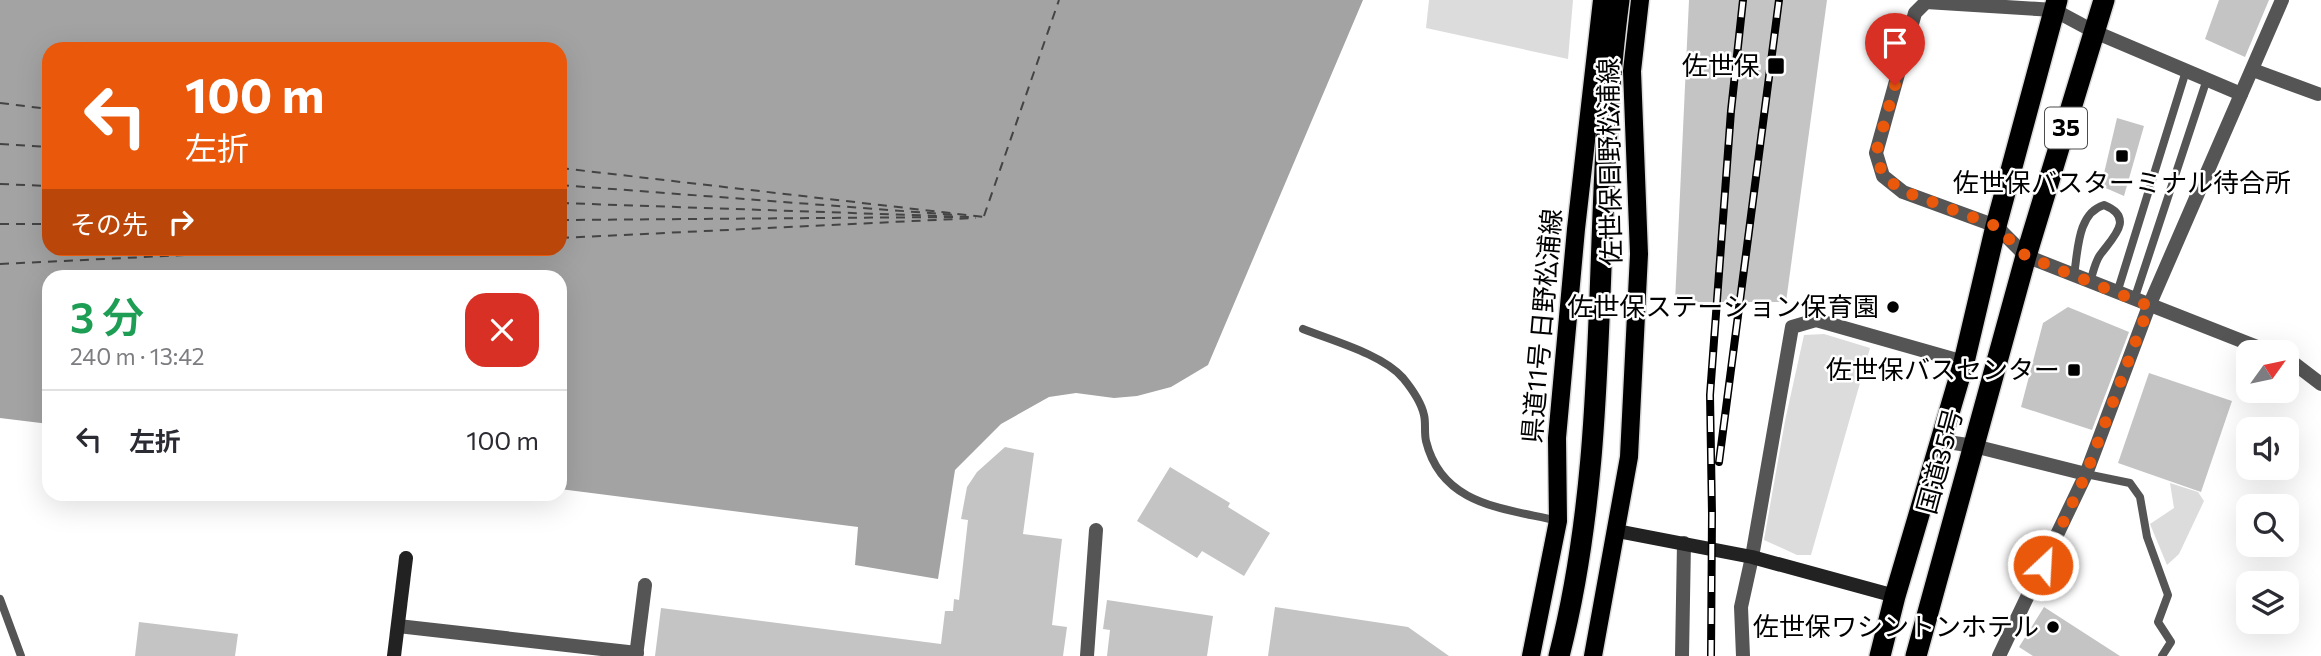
<!DOCTYPE html>
<html lang="ja">
<head>
<meta charset="utf-8">
<style>
  :root { --surface:#fff; --page:#f2f2f3; --text:#2b2b33; --muted:#7c7c81; --line:#e1e1e2 }
  body { margin:0; font-family:Commissioner,"Noto Sans JP",sans-serif; background:var(--page); color:var(--text); height:100vh; display:flex; flex-direction:column; font-size:26px; white-space:nowrap }
  * { box-sizing:border-box; margin:0 }
  p { font-size:23px; color:var(--muted) }
  .icon { flex:none; width:38px; height:38px; fill:none; stroke:currentColor; stroke-width:2; stroke-linecap:round; stroke-linejoin:round }
  .map { position:relative; flex:1; overflow:hidden }
  .details { position:absolute; left:42px; top:270px; width:525px; height:231px; display:flex; flex-direction:column; background:var(--surface); border-radius:21px; box-shadow:0 7px 28px #0002 }
  .details>* { flex:none }
  .guide { position:absolute; left:42px; top:42px; width:525px; height:214px; border-radius:21px; box-shadow:0 7px 28px #0002; background:#ea580c; color:#fff; overflow:hidden }
  .needle { width:46px; rotate:57deg }
  .tools { position:absolute; left:2236px; top:340px; display:grid; gap:14px }
  .tools a { display:grid; place-items:center; width:63px; height:63px; border-radius:14px; background:var(--surface); box-shadow:0 7px 28px #0002; font-size:35px }
  .pin { position:absolute; display:grid; place-items:center; width:60px; height:60px; color:#fff; margin:-72px -30px; border-radius:50% 50% 50% 0; rotate:-45deg; box-shadow:0 0 7px #0007 }
  .pin .icon { rotate:45deg }
  .me { position:absolute; width:77px; margin:-38px; rotate:25deg; stroke-linejoin:round; filter:drop-shadow(0 0 5px #0008) }
  .turn { display:flex; align-items:center; gap:24px; height:147px; padding:0 28px; font-size:32px }
  .turn .icon { width:91px; height:91px; stroke-width:2.5 }
  .turn b { display:block; font-size:49px; line-height:60px }
  .then { display:flex; align-items:center; height:66px; padding:0 28px; background:#0003; gap:14px; font-size:26px }
  .round { display:grid; place-items:center; flex:none; width:74px; height:74px; border-radius:21px; background:var(--page) }
  .head { display:flex; align-items:center; justify-content:space-between; height:119px; padding:0 28px }
  h1 { font-size:42px; font-weight:600; line-height:52px; color:#1e9e55 }
  ul { padding:0; list-style:none }
  li { display:flex; align-items:center; gap:21px; height:98px; padding:0 28px; border-top:2px solid var(--line) }
  li div { flex:1 }
  li b { display:block; font-size:26px }
  li em { font-style:normal }
  .map>svg:first-child { display:block }
  .green { fill:#dcdcdc }
  .water { fill:#a3a3a3; fill-rule:evenodd }
  .lines { fill:none; stroke-linecap:round; stroke-linejoin:round }
  .ferry { stroke:#444; stroke-width:2; stroke-dasharray:9 7; stroke-linecap:butt }
  .building { fill:#c4c4c4 }
  .primary-casing { stroke:#dbdbdb; stroke-width:21 }
  .highway-casing { stroke:#dbdbdb; stroke-width:24 }
  .lane { stroke:#555; stroke-width:8 }
  .street { stroke:#555; stroke-width:14 }
  .secondary { stroke:#222; stroke-width:14 }
  .primary { stroke:#000; stroke-width:18 }
  .highway { stroke:#000; stroke-width:21 }
  .rail-casing { stroke:#000; stroke-width:8 }
  .rail { stroke:#fff; stroke-width:5; stroke-dasharray:16; stroke-linecap:butt }
  .route { stroke:#ea580c; stroke-width:12; stroke-dasharray:0 21.6 }
  .poi-dot { fill:#000; stroke:#fff; stroke-width:2.5 }
  .labels { text-anchor:middle; stroke-width:5; stroke-linejoin:round; paint-order:stroke }
  .shield { fill:#fff; stroke:#4c4c4c; stroke-width:2 }
  .shield-label { font-size:24px; font-weight:bold; fill:#000 }
  .poi-label { font-size:26px; fill:#000; stroke:#fff; text-anchor:end }
  .street-label { font-size:26px; fill:#000; stroke:#fff }
</style>
</head>
<body>
<div class="map">
<svg width="2321" height="656" viewBox="0 0 2321 656">
  <rect width="100%" height="100%" fill="#fff"/>
  <g class="green">
    <polygon points="1429,0 1573,0 1568,59 1426,28"/>
    <polygon points="1824,334 1870,348 1811,555 1797,555 1764,540 1785,421 1804,335"/>
    <polygon points="2170,483 2198,492 2204,501 2179,554 2167,565 2150,524 2174,508"/>
  </g>
  <path class="water" d="M 0,0 L 1363,0 L 1208,365 L 1171,387 L 1137,396 L 1114,398 L 1076,393 L 1049,397 L 1001,424 L 955,470 L 938,579 L 855,565 L 858,527 L 560,489 L 560,276 L 49,276 L 49,424 L 0,418 ZM 49,49 L 560,49 L 560,248 L 49,248 Z"/>
  <g class="lines">
    <g class="ferry">
      <polyline points="0,103 49,109"/>
      <polyline points="0,144 49,147"/>
      <polyline points="560,168 984,217"/>
      <polyline points="0,184 49,186"/>
      <polyline points="560,185 955,215"/>
      <polyline points="560,203 969,217"/>
      <polyline points="984,216 1059,0"/>
      <polyline points="560,220 955,217"/>
      <polyline points="0,224 49,224"/>
      <polyline points="560,238 976,218"/>
      <polyline points="0,264 331,248"/>
    </g>
  </g>
  <g class="building">
    <polygon points="1689,0 1827,0 1786,302 1675,302"/>
    <polygon points="2219,0 2269,0 2245,57 2205,39"/>
    <polygon points="2117,118 2144,126 2124,196 2101,186"/>
    <polygon points="2068,307 2129,332 2092,430 2021,407 2043,323"/>
    <polygon points="2149,373 2232,401 2201,492 2118,463"/>
    <polygon points="1005,447 1034,453 1023,534 1062,539 1052,625 1067,627 1063,656 655,656 661,608 941,644 945,611 953,611 954,599 959,600 968,520 961,519 967,487 977,472"/>
    <polygon points="1170,467 1230,503 1228,507 1270,533 1244,576 1202,551 1197,558 1137,521"/>
    <polygon points="1107,600 1213,616 1207,656 1107,656 1110,630 1103,629"/>
    <polygon points="1275,607 1408,627 1449,656 1268,656"/>
    <polygon points="2044,607 2120,656 2033,656 2019,647"/>
    <polygon points="139,622 238,634 235,656 135,656"/>
  </g>
  <g class="lines">
    <g class="primary-casing">
      <g id="primary">
        <polyline points="1531,656 1558,521 1557,438 1576,229 1602,0"/>
        <polyline points="1593,656 1629,457 1639,254 1632,71 1640,0"/>
      </g>
    </g>
    <g class="highway-casing">
      <g id="highway">
        <path d="M 1559,656 C 1614,441 1590,218 1619,0"/>
        <polyline points="1880,656 1895,596 1964,362 1996,226 2057,0"/>
        <polyline points="1916,656 2026,256 2104,0"/>
      </g>
    </g>
    <g class="lane">
      <path d="M 2074,275 C 2078,252 2077,213 2104,205 C 2136,218 2112,238 2100,255 C 2095,262 2093,273 2090,282"/>
      <polyline points="2117,293 2186,71"/>
      <polyline points="2134,300 2207,79"/>
      <path d="M 1303,329 C 1333,341 1382,354 1403,378 C 1412,389 1421,401 1424,415 C 1426,423 1424,432 1426,441 C 1442,506 1504,508 1558,521"/>
      <polyline points="2086,474 2130,483 2140,497 2147,537 2168,595 2158,622 2171,642 2162,656"/>
      <polyline points="0,599 21,656"/>
    </g>
    <g class="street">
      <polyline points="2253,70 2318,94"/>
      <polyline points="2241,94 2095,32 2054,10 1926,2 1915,13 1876,153 1883,176 1903,192 1996,226 2026,256 2270,352"/>
      <polyline points="2287,358 2321,384"/>
      <polyline points="1941,441 1974,446 2086,474"/>
      <polyline points="398,626 637,653"/>
      <polyline points="636,656 645,585"/>
      <polyline points="1087,656 1096,530"/>
      <polyline points="1682,656 1684,543"/>
      <polyline points="1743,656 1741,607 1752,557 1792,327 1816,320 1964,362"/>
      <polyline points="1999,656 2086,474 2149,306 2282,0"/>
    </g>
    <g class="secondary">
      <polyline points="1617,531 1752,557 1895,596"/>
      <polyline points="394,656 406,558"/>
    </g>
    <use href="#primary" class="primary"/>
    <use href="#highway" class="highway"/>
    <g class="rail-casing">
      <g id="rail">
        <polyline points="1719,462 1779,0"/>
        <polyline points="1711,656 1712,514 1710,395 1731,111 1743,0"/>
      </g>
    </g>
    <use href="#rail" class="rail"/>
  </g>
  <g class="lines">
    <polyline class="route" points="1895,85 1876,153 1883,176 1903,191 1996,226 2026,256 2149,306 2086,474 2043,565"/>
  </g>
  <g class="poi-dot">
    <rect x="1767" y="57" width="18" height="18" rx="3.5"/>
    <rect x="2115" y="149" width="14" height="14" rx="3.5"/>
    <circle cx="1893" cy="307" r="7"/>
    <rect x="2067" y="363" width="14" height="14" rx="3.5"/>
    <circle cx="2053" cy="627" r="7"/>
  </g>
  <g class="labels">
    <rect class="shield" x="2045" y="107.5" width="42" height="41" rx="5"/>
    <g class="shield-label">
      <text x="2066" y="136">35</text>
    </g>
    <g class="poi-label">
      <text x="1760" y="75">佐世保</text>
      <text x="2122" y="192" text-anchor="middle">佐世保バスターミナル待合所</text>
      <text x="1879" y="316">佐世保ステーション保育園</text>
      <text x="2060" y="379">佐世保バスセンター</text>
      <text x="2039" y="636">佐世保ワシントンホテル</text>
    </g>
    <g class="street-label">
      <text transform="translate(1610 162) rotate(-91)" y="9">佐世保日野松浦線</text>
      <text transform="translate(1542 326) rotate(-85)" y="9">県道11号 日野松浦線</text>
      <text transform="translate(1940 461) rotate(-75)" y="9">国道35号</text>
    </g>
  </g>
</svg>
<div class="tools">
<a><svg class="needle" viewBox="-14 -14 28 28"><path d="M0-13l5 13h-10z" fill="#e53935"/><path d="M0 13l5-13h-10z" fill="#7c7c81"/></svg></a>
<a><svg class="icon" aria-label="sound" viewBox="0 0 24 24"><path d="M4 9h4l5-4v14l-5-4H4zM17 9q2 3 0 6"/></svg></a>
<a><svg class="icon" aria-label="search" viewBox="0 0 24 24"><circle cx="10" cy="10" r="6"/><path d="M15 15l6 6"/></svg></a>
<a><svg class="icon" aria-label="layers" viewBox="0 0 24 24"><path d="M12 4l9 5-9 5-9-5zM3 14l9 5 9-5"/></svg></a>
</div>
<div class="pin" style="left:1895px;top:85px;background:#d93025"><svg class="icon" aria-label="arrive" viewBox="0 0 24 24"><path d="M6 21V4h12l-3 4 3 4H6"/></svg></div>
<svg class="me" style="left:2043px;top:565px" viewBox="-20 -20 40 40"><circle r="17" fill="#ea580c" stroke="#fff" stroke-width="3"/><path d="M0-11L8 9 0 5-8 9z" fill="#fff"/></svg>
<div class="guide">
<div class="turn"><svg class="icon" aria-label="left" viewBox="0 0 24 24"><path d="M17 20v-9H6M10 6l-5 5 5 5"/></svg><div><b>100 m</b>左折</div></div>
<div class="then">その先<svg class="icon" aria-label="right" viewBox="0 0 24 24"><path d="M7 20v-9h11M14 6l5 5-5 5"/></svg></div>
</div>
<section class="details">
<div class="head"><div><h1>3 分</h1><p>240 m · 13:42</p></div><a class="round" style="background:#d93025;color:#fff"><svg class="icon" aria-label="close" viewBox="0 0 24 24"><path d="M6 6l12 12M18 6L6 18"/></svg></a></div>
<ul>
<li><svg class="icon" aria-label="left" viewBox="0 0 24 24"><path d="M17 20v-9H6M10 6l-5 5 5 5"/></svg><div><b>左折</b></div><em>100 m</em></li>
</ul>
</section>
</div>
</body>
</html>
